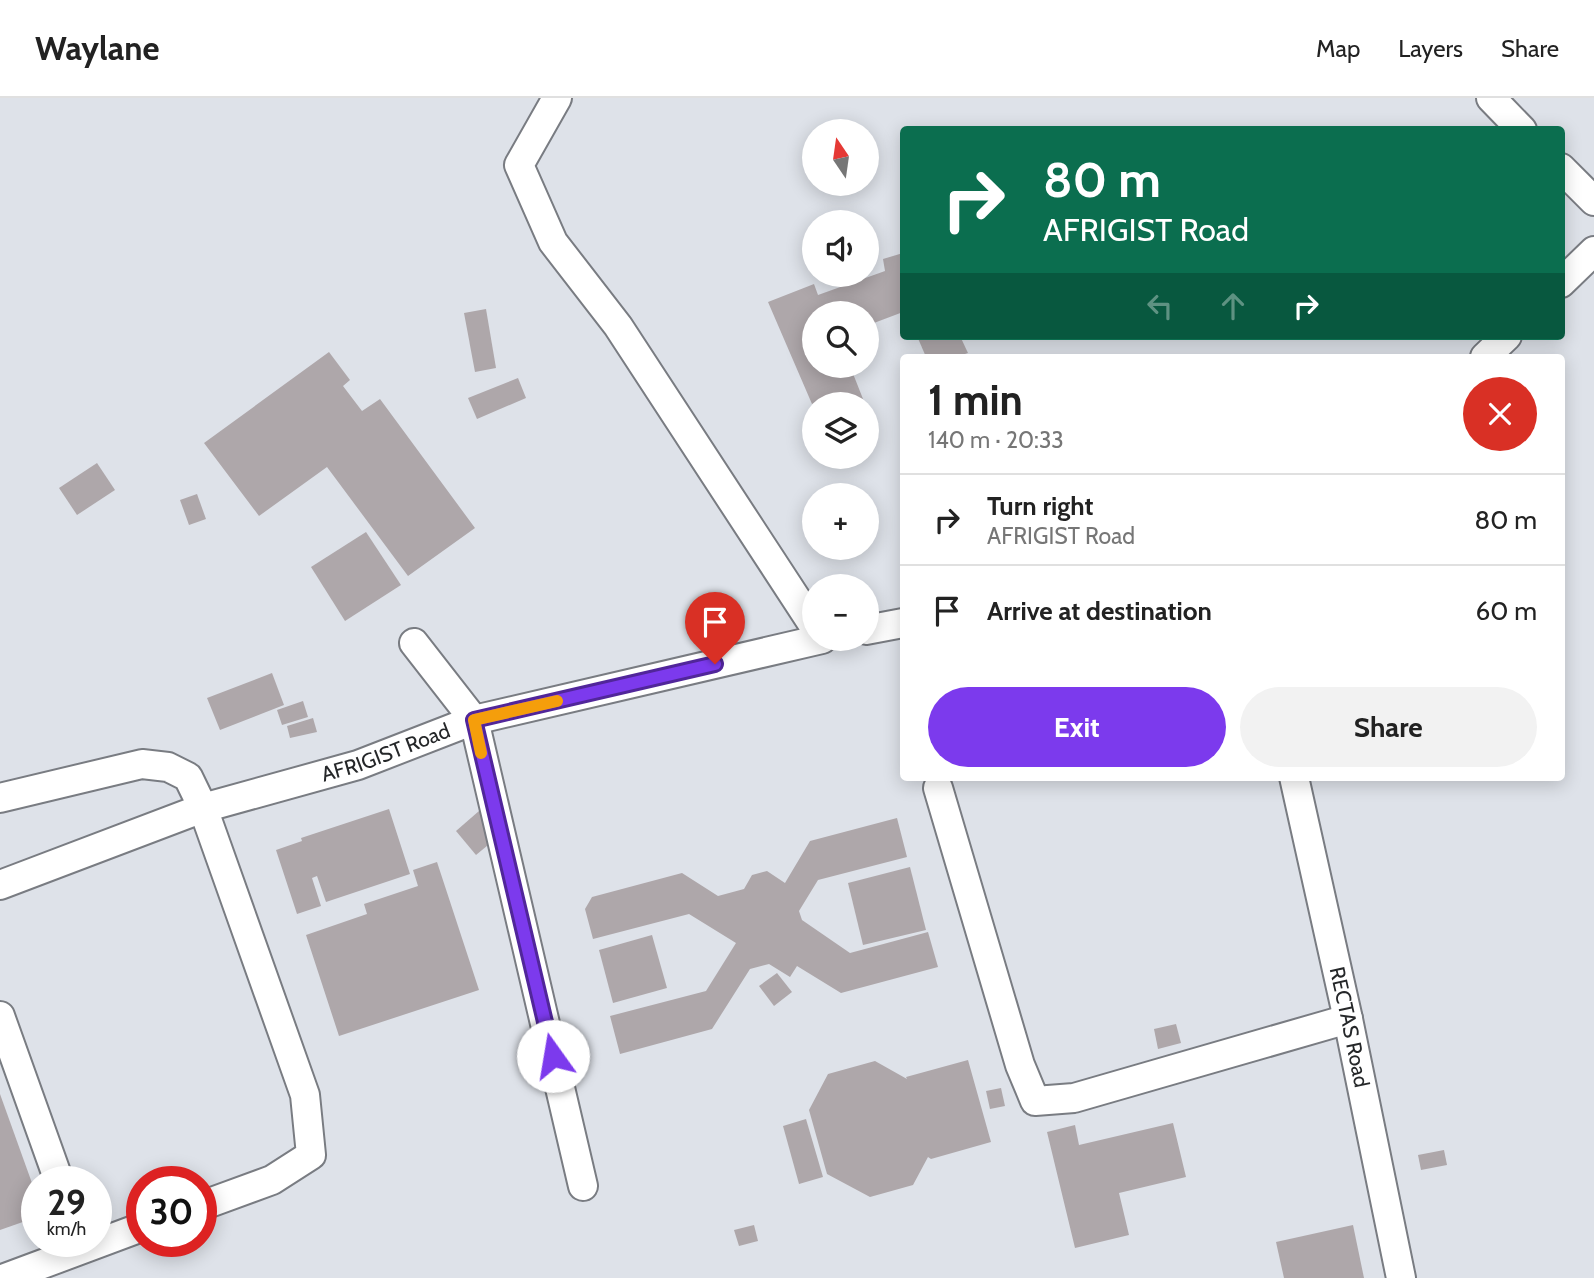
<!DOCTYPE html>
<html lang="en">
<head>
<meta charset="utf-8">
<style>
  :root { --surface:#fff; --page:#f2f2f2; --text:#222; --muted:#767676; --line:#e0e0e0; --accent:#7c3aed }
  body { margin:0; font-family:Cabin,sans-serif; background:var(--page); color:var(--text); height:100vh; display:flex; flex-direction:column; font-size:26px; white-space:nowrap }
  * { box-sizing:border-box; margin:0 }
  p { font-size:23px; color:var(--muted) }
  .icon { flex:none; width:38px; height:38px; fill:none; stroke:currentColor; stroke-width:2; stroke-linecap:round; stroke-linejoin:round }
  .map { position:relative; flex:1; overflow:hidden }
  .sheet { position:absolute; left:900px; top:256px; width:665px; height:427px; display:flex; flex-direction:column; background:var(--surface); border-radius:7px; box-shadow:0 4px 18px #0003 }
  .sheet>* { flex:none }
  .guide { position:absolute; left:900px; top:28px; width:665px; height:214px; border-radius:7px; box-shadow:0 4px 18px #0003; background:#0b6e4f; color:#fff; overflow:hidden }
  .needle { width:46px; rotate:347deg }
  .buttons { position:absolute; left:802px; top:21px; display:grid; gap:14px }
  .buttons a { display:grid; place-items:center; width:77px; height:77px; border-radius:50%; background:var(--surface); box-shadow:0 4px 18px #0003; font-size:35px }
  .speed { position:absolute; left:21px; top:1068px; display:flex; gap:14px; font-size:35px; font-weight:700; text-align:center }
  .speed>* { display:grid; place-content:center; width:91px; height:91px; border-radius:50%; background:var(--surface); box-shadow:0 4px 18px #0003; line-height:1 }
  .speed small { font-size:18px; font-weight:400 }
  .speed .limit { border:10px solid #d22; background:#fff; color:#111 }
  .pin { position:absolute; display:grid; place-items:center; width:60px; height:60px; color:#fff; margin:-72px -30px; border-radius:50% 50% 50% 0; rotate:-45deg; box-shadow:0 0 7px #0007 }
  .pin .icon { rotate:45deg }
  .me { position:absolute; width:77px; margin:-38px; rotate:347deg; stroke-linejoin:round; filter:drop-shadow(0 0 5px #0008) }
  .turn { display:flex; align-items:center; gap:24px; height:147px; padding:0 28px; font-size:32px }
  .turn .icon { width:91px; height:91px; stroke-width:2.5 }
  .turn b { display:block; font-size:49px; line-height:60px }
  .lanes { display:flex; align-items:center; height:66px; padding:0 28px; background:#0003; justify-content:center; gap:35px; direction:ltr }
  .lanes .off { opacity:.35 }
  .round { display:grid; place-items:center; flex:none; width:74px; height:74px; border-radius:37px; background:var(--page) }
  .head { display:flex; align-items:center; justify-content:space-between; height:119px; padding:0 28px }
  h1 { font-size:42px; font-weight:800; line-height:52px }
  .primary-button { display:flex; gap:14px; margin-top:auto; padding:14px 28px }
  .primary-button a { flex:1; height:80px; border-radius:42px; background:var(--accent); color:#fff; font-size:28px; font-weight:800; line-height:80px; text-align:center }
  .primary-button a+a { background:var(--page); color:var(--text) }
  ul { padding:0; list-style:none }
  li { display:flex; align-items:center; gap:21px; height:91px; padding:0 28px; border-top:2px solid var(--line) }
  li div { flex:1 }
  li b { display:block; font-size:26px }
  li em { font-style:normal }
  header { display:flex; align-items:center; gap:42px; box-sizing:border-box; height:98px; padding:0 35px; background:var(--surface); border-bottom:2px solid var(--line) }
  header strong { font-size:33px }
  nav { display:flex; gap:38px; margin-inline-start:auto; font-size:24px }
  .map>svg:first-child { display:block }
  .building { fill:#aea7aa }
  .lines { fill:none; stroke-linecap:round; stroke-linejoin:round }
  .street-casing { stroke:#797c82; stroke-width:32 }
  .street { stroke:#fff; stroke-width:28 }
  .route-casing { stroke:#51269a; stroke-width:18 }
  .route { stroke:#7c3aed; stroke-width:12 }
  .slow { stroke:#f59e0b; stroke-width:12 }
  .labels { text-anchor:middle; stroke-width:5; stroke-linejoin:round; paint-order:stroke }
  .street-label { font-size:21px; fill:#252729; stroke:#dee2e9 }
</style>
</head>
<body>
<header>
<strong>Waylane</strong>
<nav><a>Map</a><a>Layers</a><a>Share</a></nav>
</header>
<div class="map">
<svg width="1594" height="1180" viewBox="0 0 1594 1180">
  <rect width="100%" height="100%" fill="#dee2e9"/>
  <g class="building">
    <polygon points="903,155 903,214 866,228 866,215 814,215 814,268 850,268 865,306 812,306 768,204 814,186 818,197 885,173 883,161"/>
    <polygon points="486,211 496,270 475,274 464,215"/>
    <polygon points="917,238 960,238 968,255 956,259 926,259"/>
    <polygon points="329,254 350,282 343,288 362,313 380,301 475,430 408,478 327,369 259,418 204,345"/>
    <polygon points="518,280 526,300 477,321 468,300"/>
    <polygon points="97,365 115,392 77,417 59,390"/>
    <polygon points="197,396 206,421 189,427 180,402"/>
    <polygon points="366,434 401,487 345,523 311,469"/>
    <polygon points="272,575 284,607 220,632 207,600"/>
    <polygon points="303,603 308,619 282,627 277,612"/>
    <polygon points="313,620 317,634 290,640 287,628"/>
    <polygon points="389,711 410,776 326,804 317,778 312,780 321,808 297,816 276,752 302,743 301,740"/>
    <polygon points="479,713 499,738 476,757 456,733"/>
    <polygon points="897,720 907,759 818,782 799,813 802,822 850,855 928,834 938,869 841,895 797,868 790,879 769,866 750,871 712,931 620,956 610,918 706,893 736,845 689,816 593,841 585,811 592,799 682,775 718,798 744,791 752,777 767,773 785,785 810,743"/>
    <polygon points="437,764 479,892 339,938 306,837 367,816 364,806 418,788 413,772"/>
    <polygon points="910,769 926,832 863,847 848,785"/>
    <polygon points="652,837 667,890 613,905 599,852"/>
    <polygon points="777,875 792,894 774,908 759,888"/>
    <polygon points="1176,926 1181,945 1158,951 1154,931"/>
    <polygon points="968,962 991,1044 931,1061 928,1059 913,1087 870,1099 827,1076 809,1012 828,976 875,963 907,981 906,979"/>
    <polygon points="1001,990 1005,1008 990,1011 986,993"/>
    <polygon points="0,996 37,1099 37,1119 0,1132"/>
    <polygon points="806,1021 823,1079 799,1086 783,1028"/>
    <polygon points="1173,1025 1186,1079 1119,1095 1129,1137 1075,1150 1047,1034 1075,1027 1079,1047"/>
    <polygon points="1444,1052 1447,1067 1421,1072 1418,1057"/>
    <polygon points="754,1127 758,1143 739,1148 734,1132"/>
    <polygon points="1353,1127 1364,1180 1284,1180 1276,1144"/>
  </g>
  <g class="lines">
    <g class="street-casing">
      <g id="street">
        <polyline points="557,0 519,67 553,144 618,228 814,528"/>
        <polyline points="1491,0 1522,32"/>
        <polyline points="1561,70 1594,103"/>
        <polyline points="1561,185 1594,153"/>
        <polyline points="1485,259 1507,238"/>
        <polyline points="866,532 903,525"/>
        <polyline points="414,545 474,622 583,1088"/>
        <path id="s1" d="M 1294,679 L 1348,921 L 1401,1180"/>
        <polyline points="938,690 1020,967 1035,1003 1074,1000 1348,921"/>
        <polyline points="0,700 142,666 168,669 188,679 203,710 305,997 311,1057 272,1082 201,1108"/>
        <path id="s2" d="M 0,787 L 203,710 L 358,667 L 474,622 L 822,541"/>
        <polyline points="0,918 59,1083"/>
        <polyline points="5,1180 142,1129"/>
      </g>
    </g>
    <use href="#street" class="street"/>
  </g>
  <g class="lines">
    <g class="route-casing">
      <polyline id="route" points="553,958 474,622 715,566"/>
    </g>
    <use href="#route" class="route"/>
    <polyline class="slow" points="481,655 474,622 557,603"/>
  </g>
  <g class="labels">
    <g class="street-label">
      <text dy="7" stroke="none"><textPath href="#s2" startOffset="408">AFRIGIST Road</textPath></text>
      <text dy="7" stroke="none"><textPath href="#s1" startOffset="256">RECTAS Road</textPath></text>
    </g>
  </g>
</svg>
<div class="buttons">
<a><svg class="needle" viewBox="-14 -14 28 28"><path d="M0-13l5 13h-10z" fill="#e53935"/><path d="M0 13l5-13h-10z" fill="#767676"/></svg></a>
<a><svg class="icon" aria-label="sound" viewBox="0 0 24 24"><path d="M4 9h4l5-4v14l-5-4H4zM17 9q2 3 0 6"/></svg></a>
<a><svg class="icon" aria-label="search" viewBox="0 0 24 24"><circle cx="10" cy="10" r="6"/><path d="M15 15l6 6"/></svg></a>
<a><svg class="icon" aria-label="layers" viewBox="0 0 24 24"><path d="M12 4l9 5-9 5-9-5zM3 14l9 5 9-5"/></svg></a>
<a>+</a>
<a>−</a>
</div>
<div class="speed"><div>29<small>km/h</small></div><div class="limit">30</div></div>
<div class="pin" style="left:715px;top:566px;background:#d93025"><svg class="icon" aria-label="arrive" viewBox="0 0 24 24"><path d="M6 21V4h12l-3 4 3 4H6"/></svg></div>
<svg class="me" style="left:553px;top:958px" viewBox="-20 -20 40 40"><circle r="19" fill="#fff"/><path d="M0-13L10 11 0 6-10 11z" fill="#7c3aed"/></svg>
<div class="guide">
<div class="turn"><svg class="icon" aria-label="right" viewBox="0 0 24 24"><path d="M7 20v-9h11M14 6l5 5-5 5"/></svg><div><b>80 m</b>AFRIGIST Road</div></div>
<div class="lanes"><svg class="icon off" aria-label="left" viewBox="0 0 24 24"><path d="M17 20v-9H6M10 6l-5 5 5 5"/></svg><svg class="icon off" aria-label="ahead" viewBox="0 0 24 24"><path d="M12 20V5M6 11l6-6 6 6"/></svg><svg class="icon" aria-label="right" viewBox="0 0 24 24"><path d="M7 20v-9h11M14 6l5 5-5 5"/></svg></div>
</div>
<section class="sheet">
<div class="head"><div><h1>1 min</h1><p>140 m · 20:33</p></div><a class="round" style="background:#d93025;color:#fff"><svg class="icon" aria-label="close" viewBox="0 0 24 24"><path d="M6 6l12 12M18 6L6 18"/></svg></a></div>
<ul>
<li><svg class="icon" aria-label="right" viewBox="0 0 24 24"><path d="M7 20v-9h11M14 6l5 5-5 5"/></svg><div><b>Turn right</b><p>AFRIGIST Road</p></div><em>80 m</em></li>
<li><svg class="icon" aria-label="arrive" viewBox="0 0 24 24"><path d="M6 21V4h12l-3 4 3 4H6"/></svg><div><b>Arrive at destination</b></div><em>60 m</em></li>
</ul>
<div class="primary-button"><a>Exit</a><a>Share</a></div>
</section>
</div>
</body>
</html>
